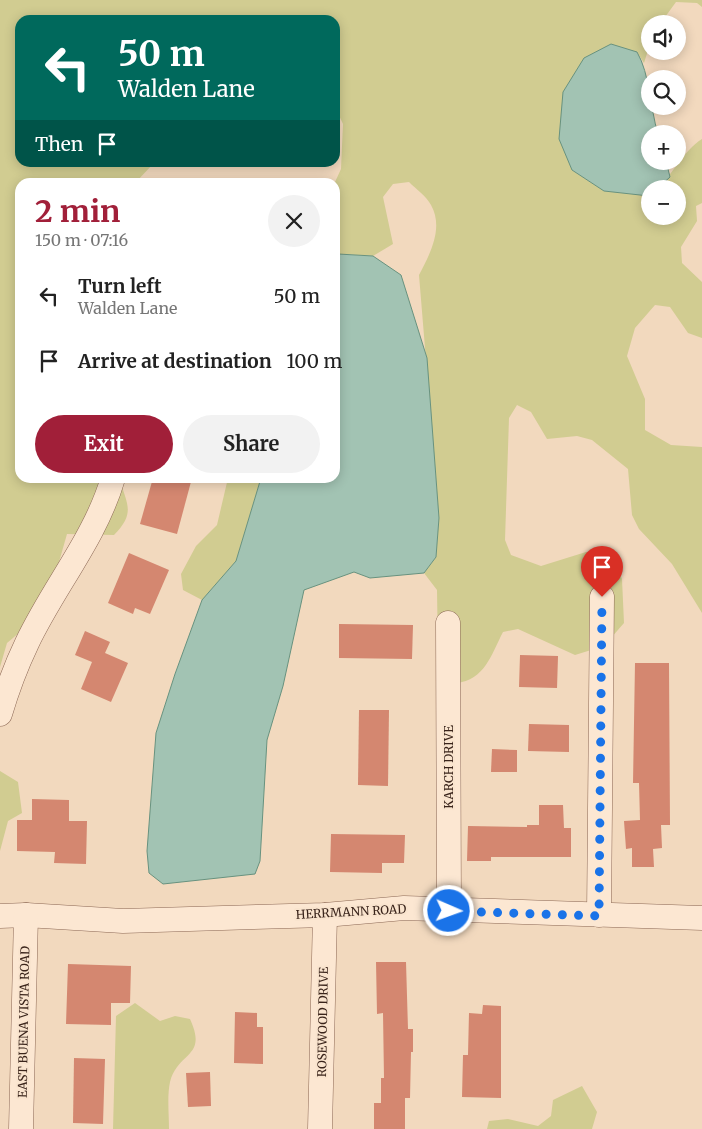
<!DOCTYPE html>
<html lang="en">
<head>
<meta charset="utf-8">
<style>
  :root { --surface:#fff; --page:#f2f2f2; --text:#222; --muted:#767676; --accent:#a11f39 }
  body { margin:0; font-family:Merriweather,serif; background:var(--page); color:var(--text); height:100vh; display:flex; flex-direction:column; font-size:19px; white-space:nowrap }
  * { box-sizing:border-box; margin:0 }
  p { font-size:16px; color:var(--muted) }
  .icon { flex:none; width:28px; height:28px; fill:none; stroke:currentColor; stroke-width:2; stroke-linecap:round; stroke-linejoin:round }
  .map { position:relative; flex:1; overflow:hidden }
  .details { position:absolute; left:15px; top:178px; width:325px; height:305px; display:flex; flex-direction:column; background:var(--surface); border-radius:15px; box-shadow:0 2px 12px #0003 }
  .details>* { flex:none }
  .top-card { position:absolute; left:15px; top:15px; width:325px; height:152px; border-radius:15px; box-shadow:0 2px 12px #0003; background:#00695c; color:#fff; overflow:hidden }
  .controls { position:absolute; left:641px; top:15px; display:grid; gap:10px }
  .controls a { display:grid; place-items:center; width:45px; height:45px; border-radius:50%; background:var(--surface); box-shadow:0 2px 12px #0003; font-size:25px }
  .pin { position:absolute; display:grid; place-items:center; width:42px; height:42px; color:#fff; margin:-51px -21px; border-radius:50% 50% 50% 0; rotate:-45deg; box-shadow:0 0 5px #0007 }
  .pin .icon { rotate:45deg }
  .me { position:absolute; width:55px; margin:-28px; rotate:92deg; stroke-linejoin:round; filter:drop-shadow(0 0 4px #0008) }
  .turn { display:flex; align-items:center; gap:18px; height:105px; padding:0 20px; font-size:22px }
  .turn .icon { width:65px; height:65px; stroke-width:2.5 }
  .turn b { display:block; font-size:35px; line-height:42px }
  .then { display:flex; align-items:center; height:48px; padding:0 20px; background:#0003; gap:10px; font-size:19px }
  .round { display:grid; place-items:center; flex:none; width:52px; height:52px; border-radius:26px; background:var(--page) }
  .headline { display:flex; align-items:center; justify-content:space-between; height:85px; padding:0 20px }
  h1 { font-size:30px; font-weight:700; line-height:38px; color:var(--accent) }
  .action { display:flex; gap:10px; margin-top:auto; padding:10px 20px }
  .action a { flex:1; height:58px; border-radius:30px; background:var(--accent); color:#fff; font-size:20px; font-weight:700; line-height:58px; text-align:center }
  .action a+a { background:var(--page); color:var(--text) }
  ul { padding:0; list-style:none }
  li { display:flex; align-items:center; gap:15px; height:65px; padding:0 20px }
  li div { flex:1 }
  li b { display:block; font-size:19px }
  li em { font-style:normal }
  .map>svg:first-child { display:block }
  .green { fill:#d1cc91 }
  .water { fill:#a2c3b3; stroke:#68927f }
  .building { fill:#d48770 }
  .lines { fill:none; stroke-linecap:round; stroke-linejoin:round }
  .minor-casing { stroke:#8c6855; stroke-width:25 }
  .minor { stroke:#fce7d2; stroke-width:24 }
  .route { stroke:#1a73e8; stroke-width:9; stroke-dasharray:0 16.2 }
  .labels { text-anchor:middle; stroke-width:4; stroke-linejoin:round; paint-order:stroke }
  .street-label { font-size:12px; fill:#3a241b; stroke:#f9e4ce }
</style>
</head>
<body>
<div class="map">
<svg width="702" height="1129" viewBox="0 0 702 1129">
  <rect width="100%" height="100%" fill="#f2d9be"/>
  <g class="green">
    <path d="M 0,0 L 702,0 L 702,7 L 697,3 L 676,2 L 660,24 L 650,24 L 650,44 L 644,63 L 637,52 L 572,170 L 604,191 L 650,195 L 650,216 L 678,216 L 678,189 L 657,189 C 674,173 683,151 702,139 L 702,203 L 696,206 L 697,221 L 681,247 L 682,263 L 702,282 L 702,338 L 688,333 L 670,307 L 655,305 L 635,328 L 627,356 L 645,399 L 645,430 L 671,445 L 702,447 L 702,613 L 672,564 L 639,529 L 632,515 L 628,469 L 592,440 L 577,436 L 547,439 L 531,412 L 517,405 L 509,418 L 505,540 L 511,555 L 541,566 L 586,552 L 615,564 L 622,579 L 624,623 L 604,646 L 575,655 L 518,629 L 503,632 C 491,655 485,680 456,683 L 438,657 L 437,590 L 424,573 L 436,557 L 439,518 L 419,275 C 430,254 444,228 431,205 C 426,196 416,189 409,182 L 393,184 L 383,197 L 393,244 L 373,256 L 339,254 L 335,257 L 335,182 L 341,169 L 343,124 L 335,107 L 335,20 L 20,20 L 20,162 L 154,163 L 136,182 L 20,182 L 20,478 L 119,478 C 127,504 136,513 114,535 L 67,534 L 45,611 L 7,643 L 0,667 Z"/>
    <polygon points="228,478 261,478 236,561 202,600 183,590 181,574 196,546 217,525"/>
    <polygon points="0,771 18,782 22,813 8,821 0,851"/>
    <path d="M 135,1003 L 160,1021 L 175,1016 L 190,1019 C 208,1058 178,1051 170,1082 C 167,1096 169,1114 169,1129 L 113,1129 L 116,1016 Z"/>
    <polygon points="582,1086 597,1112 592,1129 487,1129 489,1121 508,1119 538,1126 551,1116 553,1100"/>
  </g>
  <g class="water">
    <path d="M 611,44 L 637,52 C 650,74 650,108 658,134 L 650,134 L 650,161 L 666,161 L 670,177 L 657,189 L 650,189 L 649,196 L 604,191 L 572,170 L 559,139 L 563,92 L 584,58 Z"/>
    <polygon points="338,254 373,256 401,275 427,358 439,518 436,557 424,573 370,578 354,572 304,590 283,686 267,740 260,861 255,874 163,884 149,873 147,851 156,733 175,674 202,600 236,561 261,478 335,478 335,257"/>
  </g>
  <g class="building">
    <polygon points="153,478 192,478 177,534 140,524"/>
    <polygon points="129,553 169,570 150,614 135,608 133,614 108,603"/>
    <polygon points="339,624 413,625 412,659 339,658"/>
    <polygon points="85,631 110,642 105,653 128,663 111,702 81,689 92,662 75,655"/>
    <polygon points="520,655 558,656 557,688 519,687"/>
    <polygon points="635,663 669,663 670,825 661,825 662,848 653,849 654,867 632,867 632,848 626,849 624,821 640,820 639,783 633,783"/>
    <polygon points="359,710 389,710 388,786 358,785"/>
    <polygon points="529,724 569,725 569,752 528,751"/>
    <polygon points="492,749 517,750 517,772 491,772"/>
    <polygon points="32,799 69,800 69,821 87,821 86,864 54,863 55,852 17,851 17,820 32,820"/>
    <polygon points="539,805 563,805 564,828 571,828 571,857 491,857 491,861 467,861 468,826 527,827 527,825 539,825"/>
    <polygon points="331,834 405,835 404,863 382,863 382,873 330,872"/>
    <polygon points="376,962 406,962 408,1029 413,1029 413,1052 411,1052 410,1098 405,1098 405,1129 374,1129 374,1103 381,1103 381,1078 384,1078 383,1013 377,1014"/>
    <polygon points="68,964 131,966 130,1003 111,1003 111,1025 66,1024"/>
    <polygon points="483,1005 501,1006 501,1098 462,1097 463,1055 468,1055 469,1013 482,1014"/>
    <polygon points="235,1012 257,1013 257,1027 263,1027 263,1064 234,1063"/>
    <polygon points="74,1058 105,1059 103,1124 73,1123"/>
    <polygon points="210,1072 211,1106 188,1107 186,1073"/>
  </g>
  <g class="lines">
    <g class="minor-casing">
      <g id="minor">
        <polyline points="448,623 449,911"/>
        <path d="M 0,714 C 7,690 16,666 27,643 C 54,586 95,539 113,478"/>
        <polyline points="599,915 602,597"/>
        <polyline points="0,916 26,915 123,921 325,915 404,908 702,918"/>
        <polyline points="21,1129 26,915"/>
        <polyline points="320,1129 325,915"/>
      </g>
    </g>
    <use href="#minor" class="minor"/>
  </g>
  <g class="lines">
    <polyline class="route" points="449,911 599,916 602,597"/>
  </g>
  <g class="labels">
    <g class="street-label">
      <text transform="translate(449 767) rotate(-90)" y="4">KARCH DRIVE</text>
      <text transform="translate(351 912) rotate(-3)" y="4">HERRMANN ROAD</text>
      <text transform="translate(24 1022) rotate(-89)" y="4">EAST BUENA VISTA ROAD</text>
      <text transform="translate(323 1022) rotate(-89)" y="4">ROSEWOOD DRIVE</text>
    </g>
  </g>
</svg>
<div class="controls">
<a><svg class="icon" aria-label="sound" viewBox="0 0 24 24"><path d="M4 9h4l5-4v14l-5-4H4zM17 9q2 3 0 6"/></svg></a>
<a><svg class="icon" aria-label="search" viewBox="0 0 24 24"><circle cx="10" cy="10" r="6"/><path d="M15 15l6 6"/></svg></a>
<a>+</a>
<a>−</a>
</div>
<div class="pin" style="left:602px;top:597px;background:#d93025"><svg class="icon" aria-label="arrive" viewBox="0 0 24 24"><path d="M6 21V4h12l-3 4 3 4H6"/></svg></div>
<svg class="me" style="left:449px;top:911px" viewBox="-20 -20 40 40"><circle r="17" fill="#1a73e8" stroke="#fff" stroke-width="3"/><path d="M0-11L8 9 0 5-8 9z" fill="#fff"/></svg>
<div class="top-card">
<div class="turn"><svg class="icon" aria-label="left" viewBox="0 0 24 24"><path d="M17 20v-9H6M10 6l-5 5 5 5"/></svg><div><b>50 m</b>Walden Lane</div></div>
<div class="then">Then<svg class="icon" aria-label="arrive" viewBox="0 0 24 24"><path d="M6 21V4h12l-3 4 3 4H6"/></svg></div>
</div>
<section class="details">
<div class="headline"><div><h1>2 min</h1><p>150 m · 07:16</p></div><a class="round"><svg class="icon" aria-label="close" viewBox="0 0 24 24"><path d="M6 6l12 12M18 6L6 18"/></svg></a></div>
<ul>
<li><svg class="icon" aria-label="left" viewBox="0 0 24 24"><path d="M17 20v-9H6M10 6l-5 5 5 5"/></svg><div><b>Turn left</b><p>Walden Lane</p></div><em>50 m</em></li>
<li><svg class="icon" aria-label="arrive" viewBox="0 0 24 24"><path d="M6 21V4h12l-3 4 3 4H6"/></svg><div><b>Arrive at destination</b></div><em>100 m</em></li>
</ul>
<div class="action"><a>Exit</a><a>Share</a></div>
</section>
</div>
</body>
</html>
